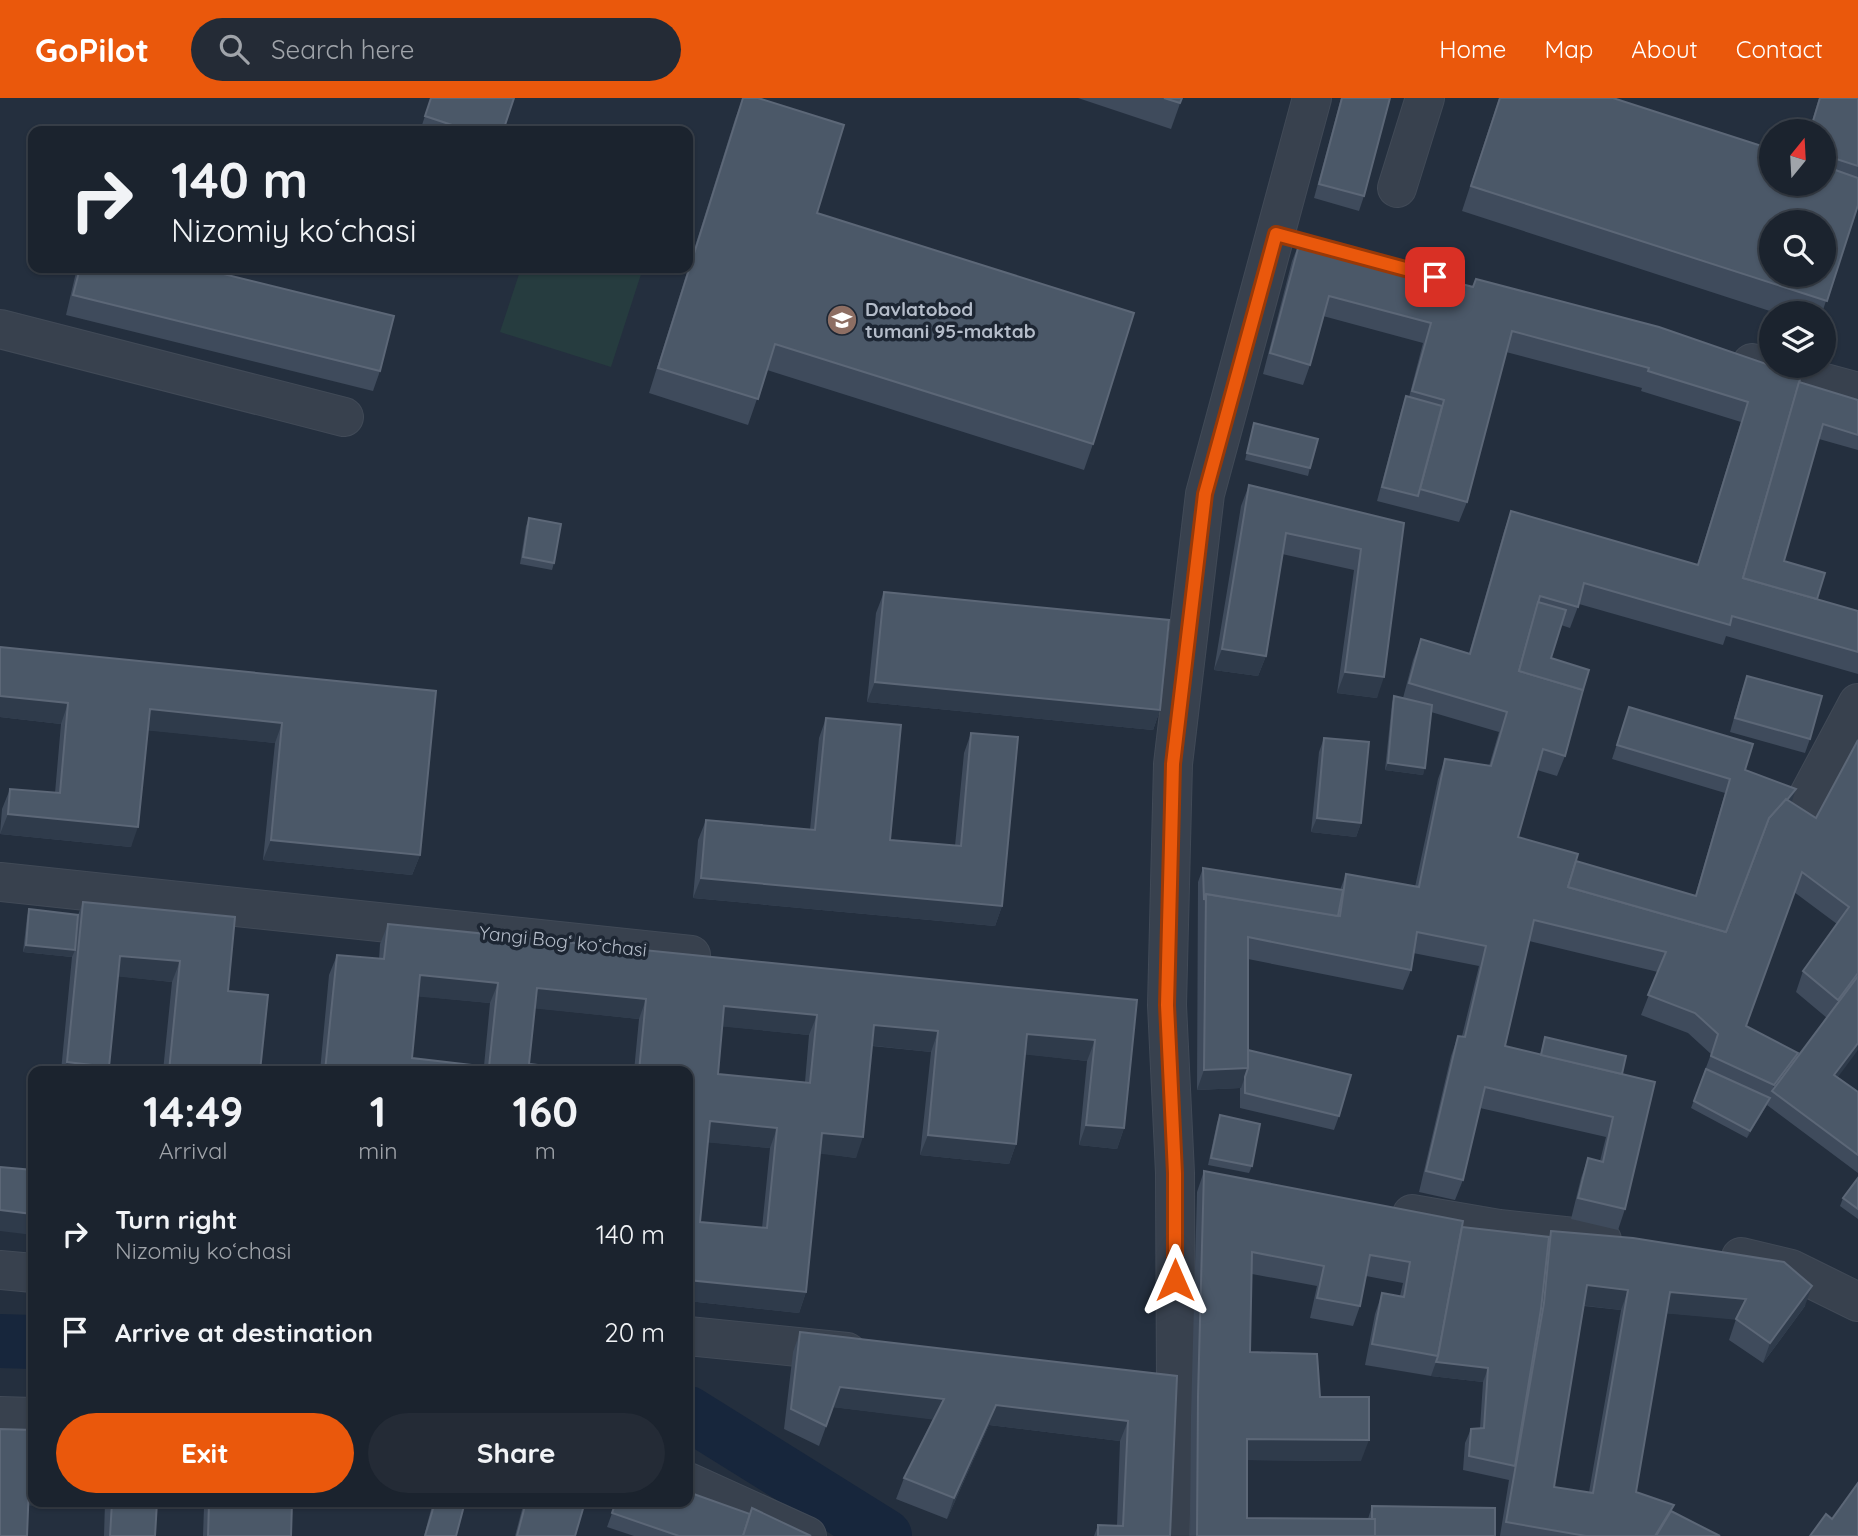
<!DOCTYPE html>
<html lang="en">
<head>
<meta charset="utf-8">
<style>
  :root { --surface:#1b232e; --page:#242b36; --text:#f1f3f6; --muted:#a0a4aa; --line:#39404a; --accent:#ea580c }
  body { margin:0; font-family:Quicksand,sans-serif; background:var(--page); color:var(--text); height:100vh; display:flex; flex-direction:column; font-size:26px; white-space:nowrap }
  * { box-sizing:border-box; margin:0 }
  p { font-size:23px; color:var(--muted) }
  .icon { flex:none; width:38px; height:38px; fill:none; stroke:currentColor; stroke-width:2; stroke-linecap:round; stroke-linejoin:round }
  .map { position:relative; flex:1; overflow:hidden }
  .panel { position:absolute; left:28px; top:968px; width:665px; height:441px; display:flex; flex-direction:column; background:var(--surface); border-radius:14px; box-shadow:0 2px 5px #0004,0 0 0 2px var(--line) }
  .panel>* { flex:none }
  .banner { position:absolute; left:28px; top:28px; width:665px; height:147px; border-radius:14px; box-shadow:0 2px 5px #0004,0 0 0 2px var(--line); background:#1b232e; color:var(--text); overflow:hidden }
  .needle { width:46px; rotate:18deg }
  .fabs { position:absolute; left:1759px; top:21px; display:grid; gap:14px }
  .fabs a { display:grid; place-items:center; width:77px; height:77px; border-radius:50%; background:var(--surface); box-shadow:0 2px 5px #0004,0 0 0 2px var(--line); font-size:35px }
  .pin { position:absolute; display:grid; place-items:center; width:60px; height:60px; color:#fff; margin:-30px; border-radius:14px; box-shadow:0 4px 10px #0006 }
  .me { position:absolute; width:77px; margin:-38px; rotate:0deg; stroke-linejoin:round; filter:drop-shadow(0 0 5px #0008) }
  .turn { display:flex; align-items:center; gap:24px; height:147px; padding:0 28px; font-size:32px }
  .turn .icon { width:91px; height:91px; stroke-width:2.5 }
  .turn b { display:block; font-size:49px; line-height:60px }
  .eta { display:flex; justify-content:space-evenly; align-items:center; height:119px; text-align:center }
  .eta b { font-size:42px; font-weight:700; line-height:49px }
  .button { display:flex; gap:14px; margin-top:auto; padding:14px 28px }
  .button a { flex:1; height:80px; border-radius:42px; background:var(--accent); color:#fff; font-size:28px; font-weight:700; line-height:80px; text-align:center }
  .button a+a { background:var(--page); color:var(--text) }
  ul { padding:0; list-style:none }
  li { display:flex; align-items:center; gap:21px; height:98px; padding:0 28px }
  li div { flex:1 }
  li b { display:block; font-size:26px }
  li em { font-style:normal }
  header { display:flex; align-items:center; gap:42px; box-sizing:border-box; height:98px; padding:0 35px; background:var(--accent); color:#fff }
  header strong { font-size:33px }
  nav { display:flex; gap:38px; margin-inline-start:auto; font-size:24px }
  .search { width:490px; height:63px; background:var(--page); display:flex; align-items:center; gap:18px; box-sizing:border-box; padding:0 24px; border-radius:38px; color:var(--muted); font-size:26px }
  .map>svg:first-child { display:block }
  .green { fill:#263c3f }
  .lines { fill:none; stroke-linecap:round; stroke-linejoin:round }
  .canal { stroke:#17263c; stroke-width:54 }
  .minor-casing { stroke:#414a57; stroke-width:40 }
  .minor { stroke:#38414e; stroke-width:38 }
  .wall { fill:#3f4b5c; fill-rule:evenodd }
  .shaded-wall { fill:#2f3b4b }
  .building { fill:#4b5868; stroke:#5c6777; stroke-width:2; fill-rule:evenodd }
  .route-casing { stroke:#983908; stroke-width:18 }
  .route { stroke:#ea580c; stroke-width:12 }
  .labels { text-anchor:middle; stroke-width:7; stroke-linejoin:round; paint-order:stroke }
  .poi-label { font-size:19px; font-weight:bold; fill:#b4bcc9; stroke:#1d2633; text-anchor:start }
  .street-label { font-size:19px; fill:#b4bcc9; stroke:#1d2633 }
</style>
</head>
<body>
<header>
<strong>GoPilot</strong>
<div class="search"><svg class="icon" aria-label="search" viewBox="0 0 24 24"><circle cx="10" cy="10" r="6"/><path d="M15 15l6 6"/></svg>Search here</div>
<nav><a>Home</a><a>Map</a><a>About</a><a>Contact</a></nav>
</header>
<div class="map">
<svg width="1858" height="1438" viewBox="0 0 1858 1438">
  <rect width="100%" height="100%" fill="#242f3e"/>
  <polygon class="green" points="521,170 643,170 611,269 500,234"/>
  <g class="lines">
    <g class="canal">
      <polyline points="0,1243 33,1244"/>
      <polyline points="688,1315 885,1438"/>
    </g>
    <g class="minor-casing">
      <g id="minor">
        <polyline points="1397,90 1425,0"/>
        <polyline points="0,231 344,319"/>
        <polyline points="1752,265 1858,294"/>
        <polyline points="1796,721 1858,605"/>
        <polyline points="0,784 691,857"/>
        <polyline points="1412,1116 1499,1131 1602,1142"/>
        <polyline points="1741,1159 1791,1171 1858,1204"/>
        <polyline points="0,1172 33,1175"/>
        <polyline points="688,1238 847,1254"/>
        <polyline points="0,1318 33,1319"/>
        <polyline points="688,1384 807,1438"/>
        <polyline points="1170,1438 1176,1288 1175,1075 1167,907 1173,666 1205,396 1312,0"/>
      </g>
    </g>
    <use href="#minor" class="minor"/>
  </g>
  <g class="wall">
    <polygon points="431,0 503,33 420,33"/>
    <polygon points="743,0 817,115 1093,346 1084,372 767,272 748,327 649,295 735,21"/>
    <polygon points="1078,0 1182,0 1171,31"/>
    <polygon points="1341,0 1390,0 1364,98 1359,113 1314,100"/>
    <polygon points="1499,0 1613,0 1824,86 1824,33 1809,33 1819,0 1858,0 1858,107 1822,215 1776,215 1462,113"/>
    <path d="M 1300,143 L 1858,302 L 1858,352 L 1819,341 L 1784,463 L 1817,501 L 1858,513 L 1858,576 L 1726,538 L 1723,547 L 1579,506 L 1570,530 L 1561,527 L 1551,560 L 1565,658 L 1557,678 L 1537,672 L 1518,739 L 1576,763 L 1695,798 L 1725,695 L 1612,661 L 1629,609 L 1745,672 L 1796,691 L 1791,704 L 1816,720 L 1858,642 L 1838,979 L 1858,994 L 1858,1075 L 1767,1007 L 1747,1040 L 1691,1010 L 1711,956 L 1688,935 L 1641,917 L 1658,874 L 1529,843 L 1505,948 L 1540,957 L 1545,939 L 1622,976 L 1625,1111 L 1618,1132 L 1571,1121 L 1581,1080 L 1588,1060 L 1600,1063 L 1606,1039 L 1480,1010 L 1463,1082 L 1455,1102 L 1419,1094 L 1451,958 L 1458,938 L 1462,938 L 1479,868 L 1413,855 L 1411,872 L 1403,892 L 1248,861 L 1248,952 L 1339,1018 L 1334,1032 L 1240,1010 L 1240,990 L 1197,992 L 1198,784 L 1203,770 L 1340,792 L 1346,776 L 1415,789 L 1438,681 L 1445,661 L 1489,668 L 1499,634 L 1431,614 L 1423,677 L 1385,672 L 1392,605 L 1394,598 L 1403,600 L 1413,562 L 1421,541 L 1469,555 L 1504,433 L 1511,413 L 1697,467 L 1741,324 L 1641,293 L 1642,290 L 1506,254 L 1467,404 L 1459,424 L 1377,403 L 1401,313 L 1406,298 L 1409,299 L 1423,245 L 1323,218 L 1310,267 L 1303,287 L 1263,276 L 1292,163 ZM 1794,794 L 1837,826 L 1803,873 L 1796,894 L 1827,920 L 1796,961 L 1798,955 L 1746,928 Z"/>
    <polygon points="77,170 199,170 380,273 373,293 66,217"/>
    <polygon points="1254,325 1310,370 1308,378 1245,362"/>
    <polygon points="1249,387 1404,425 1377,600 1337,595 1354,472 1282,456 1266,558 1258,578 1214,572 1241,408"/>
    <polygon points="529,420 554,465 552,472 520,466 526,428"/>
    <polygon points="884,494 1160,612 1153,632 867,604 876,515"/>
    <polygon points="0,549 436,593 420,757 412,777 263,762 275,645 148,632 131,749 0,736 2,711 10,691 55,695 61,626 0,619"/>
    <polygon points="1747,578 1810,641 1805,655 1730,634 1742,592"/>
    <polygon points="826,620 890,742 955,748 964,655 971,635 1002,808 995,828 693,800 698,742 706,722 810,732 819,640"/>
    <polygon points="1324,640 1361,725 1356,739 1311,734 1319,654"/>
    <polygon points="83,804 228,893 260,973 163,973 172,884 118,878 109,969 107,973 61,973 72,859 23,854 27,819 29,811 78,817"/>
    <path d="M 388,826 L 1137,902 L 1124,1030 L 1117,1051 L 1079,1047 L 1087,963 L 1025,956 L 1016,1046 L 1009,1066 L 920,1057 L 931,954 L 872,948 L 856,1060 L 820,1055 L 806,1194 L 799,1215 L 688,1203 L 688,973 L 634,973 L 639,921 L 535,910 L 529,966 L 592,973 L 320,973 L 329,877 L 337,857 L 379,861 L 380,846 ZM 418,898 L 490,905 L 484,968 L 412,960 ZM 722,928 L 809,937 L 805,984 L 718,976 ZM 708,1044 L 770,1050 L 762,1130 L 700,1124 Z"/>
    <polygon points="1220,1017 1252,1068 1249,1075 1208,1067 1217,1025"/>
    <path d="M 1204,1073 L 1462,1129 L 1549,1139 L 1551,1133 L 1805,1208 L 1763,1265 L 1729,1242 L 1736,1221 L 1666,1215 L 1636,1394 L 1674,1407 L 1671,1413 L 1720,1438 L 1500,1438 L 1509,1382 L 1463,1372 L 1465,1345 L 1471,1331 L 1480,1330 L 1483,1284 L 1431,1278 L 1365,1267 L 1375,1216 L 1382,1195 L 1400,1198 L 1403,1185 L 1366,1178 L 1360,1208 L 1353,1228 L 1310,1220 L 1317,1188 L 1252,1176 L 1250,1254 L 1320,1299 L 1361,1363 L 1247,1362 L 1247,1420 L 1368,1421 L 1372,1408 L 1495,1438 L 1190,1438 L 1191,1318 L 1197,1094 ZM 1584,1208 L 1621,1212 L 1589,1394 L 1554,1389 Z"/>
    <polygon points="1858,1080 1858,1121 1840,1108 1843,1100"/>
    <polygon points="800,1234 1177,1278 1170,1438 1094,1438 1098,1427 1117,1427 1120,1343 989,1327 947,1421 896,1401 904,1380 933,1321 833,1309 819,1348 784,1331 793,1254"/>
    <polygon points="105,1404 292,1404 291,1438 203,1438 204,1409 157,1407 155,1438 104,1438"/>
    <polygon points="433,1404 465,1404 456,1438 424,1438"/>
    <polygon points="524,1404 585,1404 575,1438 515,1438"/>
    <polygon points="616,1404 811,1438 634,1438 607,1429"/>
  </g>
  <g class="shaded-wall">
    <polygon points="1222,551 1266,558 1258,578 1214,572"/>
    <polygon points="1345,574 1384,579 1377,600 1337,595"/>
    <polygon points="875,584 1160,612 1153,632 867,604"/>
    <polygon points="0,598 68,605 61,626 0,619"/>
    <polygon points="150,611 282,625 275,645 143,632"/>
    <polygon points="1388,665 1425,670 1423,677 1385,672"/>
    <polygon points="1796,691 1791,706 1767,726"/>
    <polygon points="8,716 138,729 131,749 0,736"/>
    <polygon points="1317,720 1361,725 1356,739 1311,734"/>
    <polygon points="271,742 420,757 412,777 263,762"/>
    <polygon points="701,780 1002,808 995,828 693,800"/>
    <polygon points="26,847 75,852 72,859 23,854"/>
    <polygon points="120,858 180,863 172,884 113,878"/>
    <polygon points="1858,875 1858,886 1830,923 1838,902"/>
    <polygon points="420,877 498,885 490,905 412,898"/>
    <polygon points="537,890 646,901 639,921 530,910"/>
    <polygon points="724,908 817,917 809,937 717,928"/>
    <polygon points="874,927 938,933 931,954 867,947"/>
    <polygon points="1027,936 1095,942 1087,963 1020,956"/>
    <polygon points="1858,945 1858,952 1829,991 1834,977"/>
    <polygon points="1798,955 1791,975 1772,993 1774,987"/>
    <polygon points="67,964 109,969 107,973 64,973"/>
    <polygon points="1248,970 1241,990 1197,992 1204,972"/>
    <polygon points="1770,1000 1767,1007 1747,1040 1750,1033"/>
    <polygon points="710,1023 777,1030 770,1050 703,1044"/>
    <polygon points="1086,1027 1124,1030 1117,1051 1079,1047"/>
    <polygon points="822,1035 863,1039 856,1060 814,1055"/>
    <polygon points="928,1037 1016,1046 1009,1066 920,1057"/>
    <polygon points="0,1112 33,1116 33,1137 0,1133"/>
    <polygon points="688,1182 806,1194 799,1215 688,1203"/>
    <polygon points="1587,1187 1628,1192 1621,1212 1580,1207"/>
    <polygon points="1812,1188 1805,1208 1763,1265 1770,1245"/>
    <polygon points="1670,1194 1746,1201 1739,1222 1662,1215"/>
    <polygon points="1436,1264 1488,1270 1483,1284 1431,1278"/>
    <polygon points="840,1289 944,1301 936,1322 832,1309"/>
    <polygon points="996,1307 1128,1323 1120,1343 989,1327 947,1421 954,1400"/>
    <polygon points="1247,1341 1369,1342 1361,1363 1240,1362"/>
    <polygon points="29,1387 33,1387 33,1404 36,1404 35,1408 21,1407"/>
    <polygon points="151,1404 206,1404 204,1409 150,1407"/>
  </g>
  <g class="building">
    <polygon points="431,0 514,0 503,33 470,33 425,18"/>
    <polygon points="743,0 758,0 844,27 817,115 1134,215 1093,346 775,246 758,301 658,270"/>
    <polygon points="1164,0 1182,0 1180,5"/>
    <polygon points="1342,0 1390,0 1364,98 1319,86"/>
    <path d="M 1500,0 L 1613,0 L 1771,51 L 1771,86 L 1824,86 L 1824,68 L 1858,80 L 1858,107 L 1827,203 L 1471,88 ZM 1771,124 L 1824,124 L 1824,177 L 1771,177 Z"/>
    <polygon points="1820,0 1858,0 1858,68 1824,57 1824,33 1810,33"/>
    <polygon points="1300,143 1473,189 1476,181 1659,229 1801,278 1743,480 1858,513 1858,554 1732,518 1730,527 1584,485 1578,509 1540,498 1519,573 1583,592 1565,658 1543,651 1518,739 1578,756 1568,789 1726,834 1769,720 1786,701 1816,720 1858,642 1858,875 1838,902 1803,873 1849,809 1802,774 1746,928 1798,955 1774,987 1711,958 1718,936 1695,915 1648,897 1666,854 1534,822 1505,948 1655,984 1625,1111 1578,1100 1588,1060 1603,1064 1613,1019 1485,989 1463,1082 1426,1073 1458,938 1465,939 1486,848 1417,834 1411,872 1248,839 1248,970 1204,972 1206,796 1340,818 1346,776 1419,789 1445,661 1491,668 1507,614 1409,585 1421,541 1470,556 1511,413 1698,467 1748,304 1648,273 1649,270 1512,233 1467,404 1420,391 1444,302 1412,293 1431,225 1329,198 1310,267 1270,255"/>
    <polygon points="80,170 199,170 394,218 380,273 73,197"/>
    <polygon points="1799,284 1858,302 1858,337 1823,326 1784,463 1825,475 1817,501 1743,480"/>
    <polygon points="1406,298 1442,308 1418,398 1382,389"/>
    <polygon points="1254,325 1318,341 1310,370 1247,355"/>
    <polygon points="1249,387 1404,425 1384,579 1345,574 1361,451 1286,435 1266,558 1222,551"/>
    <polygon points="529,420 561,426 554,465 523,459"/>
    <polygon points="884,494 1169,522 1160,612 875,584"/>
    <polygon points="1538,504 1566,512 1551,560 1589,572 1583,592 1519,573"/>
    <polygon points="0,549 436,593 420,757 271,742 282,625 150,611 138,729 8,716 10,691 60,695 68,605 0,598"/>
    <polygon points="1747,578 1822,598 1810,641 1735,620"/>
    <polygon points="1394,598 1432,607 1425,670 1388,665"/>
    <polygon points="1629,609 1753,646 1745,672 1796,691 1787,702 1786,701 1769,720 1726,834 1568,789 1576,763 1696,798 1730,681 1617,647"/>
    <polygon points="826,620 901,627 890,742 961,748 971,635 1018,639 1002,808 701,780 706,722 815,732"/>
    <polygon points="1324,640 1369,644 1361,725 1317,720"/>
    <polygon points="1203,770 1343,792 1338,818 1206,796 1204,802"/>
    <polygon points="83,804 235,819 228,893 268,897 260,973 169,973 180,863 120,858 109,969 67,964"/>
    <polygon points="29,811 78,817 75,852 26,847"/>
    <path d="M 388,826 L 1137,902 L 1124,1030 L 1086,1027 L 1095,942 L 1027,936 L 1016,1046 L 928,1037 L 938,933 L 874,927 L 863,1039 L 822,1035 L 806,1194 L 688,1182 L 688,973 L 639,973 L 646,901 L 537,890 L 529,966 L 592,973 L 325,973 L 337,857 L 384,861 ZM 420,877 L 498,885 L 489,969 L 412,960 ZM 724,908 L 817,917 L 810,985 L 718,976 ZM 710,1023 L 777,1030 L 767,1130 L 700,1124 Z"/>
    <polygon points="1858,878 1858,945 1834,977 1858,994 1858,1057 1772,993"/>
    <polygon points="1545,939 1626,958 1622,976 1541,957"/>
    <polygon points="1248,952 1351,977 1339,1018 1245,995 1245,979 1248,970"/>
    <polygon points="1706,971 1770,1000 1750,1033 1694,1003"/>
    <polygon points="1220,1017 1260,1026 1252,1068 1211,1060"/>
    <polygon points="0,1069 33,1072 33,1116 0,1112"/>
    <polygon points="1204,1073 1463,1123 1438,1258 1372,1246 1382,1195 1404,1199 1410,1164 1370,1157 1360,1208 1317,1200 1324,1168 1252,1154 1250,1254 1317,1256 1320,1299 1369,1299 1369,1342 1247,1341 1247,1420 1375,1421 1375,1438 1197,1438 1198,1298"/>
    <polygon points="1858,1080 1858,1111 1843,1100"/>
    <polygon points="1462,1129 1549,1139 1541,1211 1515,1368 1469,1358 1471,1331 1484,1330 1488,1270 1436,1264 1438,1258"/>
    <path d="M 1551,1133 L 1633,1140 L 1784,1164 L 1812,1188 L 1770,1245 L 1736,1221 L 1746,1201 L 1670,1194 L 1636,1394 L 1674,1407 L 1655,1438 L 1586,1438 L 1506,1424 L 1544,1205 ZM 1587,1187 L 1628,1192 L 1593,1395 L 1554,1389 Z"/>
    <polygon points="800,1234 1177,1278 1170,1438 1098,1438 1098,1427 1123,1428 1128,1323 996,1307 954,1400 904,1380 944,1301 840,1289 826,1328 791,1311"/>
    <polygon points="0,1331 33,1332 33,1387 29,1387 27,1438 0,1438"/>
    <polygon points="1858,1385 1858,1438 1810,1438 1826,1416 1832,1421"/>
    <polygon points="688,1394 750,1416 743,1438 679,1438 612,1415 616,1404 688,1404"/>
    <polygon points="112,1404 157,1404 155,1438 110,1438"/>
    <polygon points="209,1404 292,1404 291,1438 208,1438"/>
    <polygon points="435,1404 465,1404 456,1438 425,1438"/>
    <polygon points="526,1404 585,1404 575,1438 517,1438"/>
    <polygon points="1372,1408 1495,1410 1495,1438 1375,1438 1375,1421 1372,1421"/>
    <polygon points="752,1410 811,1438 743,1438"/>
    <polygon points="1671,1413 1720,1438 1656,1438"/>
  </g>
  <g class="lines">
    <g class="route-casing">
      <polyline id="route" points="1175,1182 1175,1075 1167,907 1173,666 1205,396 1276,136 1435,179"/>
    </g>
    <use href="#route" class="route"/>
  </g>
  <defs>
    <g id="school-disc" transform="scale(1.575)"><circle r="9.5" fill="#8d6e63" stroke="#1d2633"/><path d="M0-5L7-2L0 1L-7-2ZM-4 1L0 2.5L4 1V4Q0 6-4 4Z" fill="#fff"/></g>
  </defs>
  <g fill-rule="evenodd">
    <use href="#school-disc" x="842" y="222"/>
  </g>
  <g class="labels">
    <g class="poi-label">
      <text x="865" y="218">Davlatobod<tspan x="865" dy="22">tumani 95-maktab</tspan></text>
    </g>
    <g class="street-label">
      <text transform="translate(563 843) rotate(6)" y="7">Yangi Bogʻ koʻchasi</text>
    </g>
  </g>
</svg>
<div class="fabs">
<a><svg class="needle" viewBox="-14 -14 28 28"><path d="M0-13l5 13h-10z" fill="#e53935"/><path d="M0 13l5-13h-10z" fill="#a0a4aa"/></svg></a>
<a><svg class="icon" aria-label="search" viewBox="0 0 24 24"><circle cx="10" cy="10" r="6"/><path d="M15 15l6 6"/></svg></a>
<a><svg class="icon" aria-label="layers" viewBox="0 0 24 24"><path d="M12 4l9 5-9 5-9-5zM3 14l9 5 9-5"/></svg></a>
</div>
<div class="pin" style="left:1435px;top:179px;background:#d93025"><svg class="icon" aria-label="arrive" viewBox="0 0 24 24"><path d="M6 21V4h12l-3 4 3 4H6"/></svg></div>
<svg class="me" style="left:1175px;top:1182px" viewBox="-20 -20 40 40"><path d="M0-17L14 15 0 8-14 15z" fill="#ea580c" stroke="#fff" stroke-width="4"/></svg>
<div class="banner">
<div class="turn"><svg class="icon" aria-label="right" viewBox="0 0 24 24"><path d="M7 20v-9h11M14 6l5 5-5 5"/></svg><div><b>140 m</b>Nizomiy koʻchasi</div></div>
</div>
<section class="panel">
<div class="eta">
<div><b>14:49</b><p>Arrival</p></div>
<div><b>1</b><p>min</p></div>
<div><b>160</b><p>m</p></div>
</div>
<ul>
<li><svg class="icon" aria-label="right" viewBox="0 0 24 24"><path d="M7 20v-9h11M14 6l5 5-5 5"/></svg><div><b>Turn right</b><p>Nizomiy koʻchasi</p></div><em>140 m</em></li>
<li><svg class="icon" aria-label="arrive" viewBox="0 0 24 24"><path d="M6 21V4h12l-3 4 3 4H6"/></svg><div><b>Arrive at destination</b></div><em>20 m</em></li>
</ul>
<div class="button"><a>Exit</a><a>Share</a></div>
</section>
</div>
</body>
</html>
